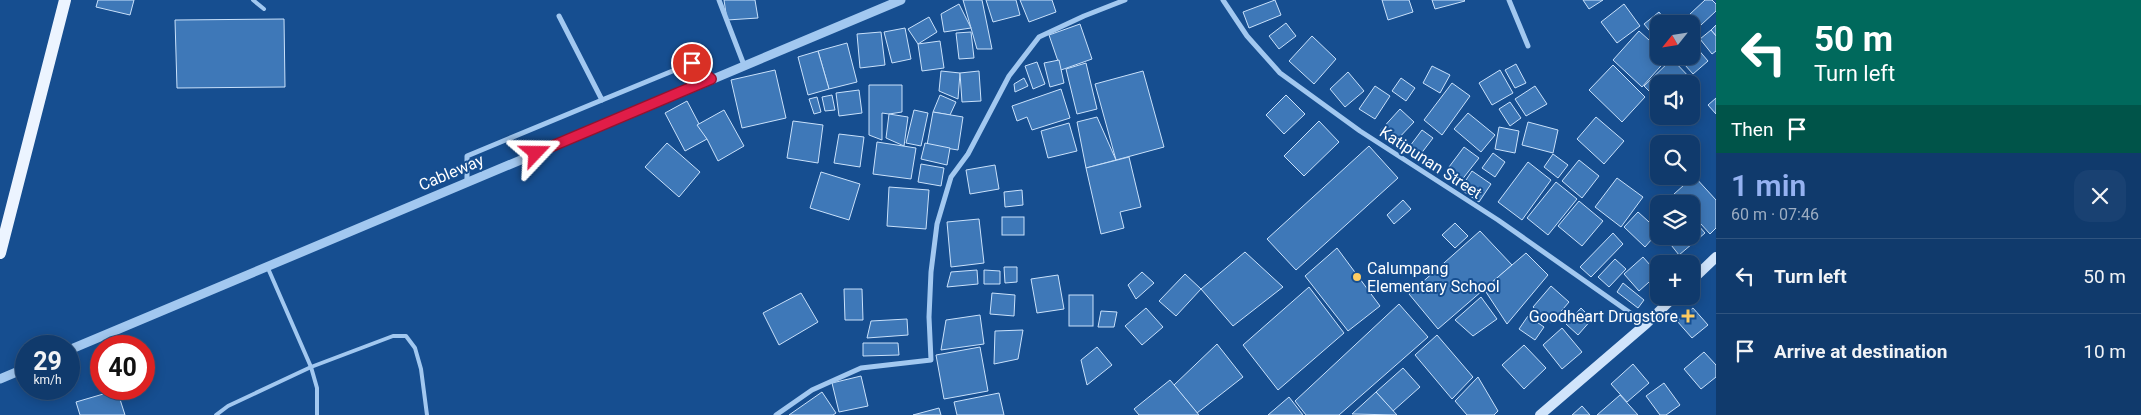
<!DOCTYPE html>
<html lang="en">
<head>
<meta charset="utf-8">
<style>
  :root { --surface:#103a6c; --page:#194172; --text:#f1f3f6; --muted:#9cadc2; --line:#30547f; --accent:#95b2f1 }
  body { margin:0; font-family:Roboto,sans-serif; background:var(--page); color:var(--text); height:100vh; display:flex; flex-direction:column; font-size:19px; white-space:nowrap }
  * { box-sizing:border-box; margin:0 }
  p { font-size:16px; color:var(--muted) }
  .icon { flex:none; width:28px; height:28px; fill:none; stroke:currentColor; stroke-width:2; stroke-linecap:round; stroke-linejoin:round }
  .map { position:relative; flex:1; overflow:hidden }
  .sheet { display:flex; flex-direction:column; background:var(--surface); width:425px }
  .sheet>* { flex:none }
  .top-card { background:#00695c; color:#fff; overflow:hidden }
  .needle { width:32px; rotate:240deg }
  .buttons { position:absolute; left:1650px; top:15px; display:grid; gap:10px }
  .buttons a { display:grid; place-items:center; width:50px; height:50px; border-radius:10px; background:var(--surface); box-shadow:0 2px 12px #0003,0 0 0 1px var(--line); font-size:25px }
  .speed { position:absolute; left:15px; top:335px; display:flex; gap:10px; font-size:25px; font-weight:700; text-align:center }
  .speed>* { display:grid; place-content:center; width:65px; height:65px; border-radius:50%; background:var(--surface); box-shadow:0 2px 12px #0003,0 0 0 1px var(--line); line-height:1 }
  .speed small { font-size:12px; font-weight:400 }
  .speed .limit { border:8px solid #d22; background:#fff; color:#111 }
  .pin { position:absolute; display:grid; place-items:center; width:42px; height:42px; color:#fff; margin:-21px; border:2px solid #fff; border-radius:50%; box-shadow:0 1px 5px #0007 }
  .me { position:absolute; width:55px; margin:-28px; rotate:67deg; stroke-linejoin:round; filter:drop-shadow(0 0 4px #0008) }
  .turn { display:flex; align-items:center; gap:18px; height:105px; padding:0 15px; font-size:22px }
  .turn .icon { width:65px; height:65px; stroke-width:2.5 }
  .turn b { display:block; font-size:35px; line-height:42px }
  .then { display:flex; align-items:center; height:48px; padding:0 15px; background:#0003; gap:10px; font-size:19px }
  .round { display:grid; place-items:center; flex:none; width:52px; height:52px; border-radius:15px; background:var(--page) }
  .overview { display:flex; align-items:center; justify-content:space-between; height:85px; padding:0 15px }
  h1 { font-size:30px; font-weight:600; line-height:38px; color:var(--accent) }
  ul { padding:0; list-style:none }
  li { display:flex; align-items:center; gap:15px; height:75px; padding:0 15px; border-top:1px solid var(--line) }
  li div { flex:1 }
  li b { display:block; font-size:19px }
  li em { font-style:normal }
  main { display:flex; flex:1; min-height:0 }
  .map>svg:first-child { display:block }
  .building { fill:#3e78b8; stroke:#c9e1fb }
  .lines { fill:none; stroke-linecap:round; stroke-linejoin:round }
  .service { stroke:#a2c8f0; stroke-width:4 }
  .minor { stroke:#a2c8f0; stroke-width:5 }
  .tertiary { stroke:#a2c8f0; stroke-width:9 }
  .secondary { stroke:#d0e4fb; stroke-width:10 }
  .primary { stroke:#ecf4ff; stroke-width:12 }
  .route-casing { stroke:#92132f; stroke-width:12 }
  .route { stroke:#e11d48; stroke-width:9 }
  .poi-dot { fill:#ffcd62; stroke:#164e90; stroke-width:2 }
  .labels { text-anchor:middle; stroke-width:4; stroke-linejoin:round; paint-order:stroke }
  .street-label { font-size:16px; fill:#fff; stroke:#164e90 }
  .poi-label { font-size:16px; fill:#fff; stroke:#164e90; text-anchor:start }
</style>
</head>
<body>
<main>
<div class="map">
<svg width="1716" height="415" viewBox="0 0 1716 415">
  <rect width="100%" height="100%" fill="#164e90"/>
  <g class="building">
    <polygon points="98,0 134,0 130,15 96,7"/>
    <polygon points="724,0 755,0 758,18 727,20"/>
    <polygon points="963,0 982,0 992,49 977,49"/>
    <polygon points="986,0 1016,0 1020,15 993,22"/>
    <polygon points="1020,0 1052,0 1056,12 1029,22"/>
    <polygon points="1275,0 1281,15 1249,28 1243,12"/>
    <polygon points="1382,0 1409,0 1413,12 1388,20"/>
    <polygon points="1432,0 1464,0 1465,1 1435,9"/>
    <polygon points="1583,0 1603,0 1589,9"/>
    <polygon points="1705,0 1712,0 1716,4 1716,11 1701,25 1690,14"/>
    <polygon points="959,4 971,28 944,32 941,14"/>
    <polygon points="1624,4 1640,26 1617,43 1601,22"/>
    <polygon points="1659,12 1668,24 1659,24 1659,42 1644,24"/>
    <polygon points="929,17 937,32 918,44 908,29"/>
    <polygon points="284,19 285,87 177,88 175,20"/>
    <polygon points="1286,23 1296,36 1279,49 1269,36"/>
    <polygon points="1080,24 1092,59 1061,70 1049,35"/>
    <polygon points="1716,25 1716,36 1711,30"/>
    <polygon points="905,28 911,59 892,63 884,32"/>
    <polygon points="1711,30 1716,36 1716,51 1712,54 1700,39"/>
    <polygon points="1639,31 1659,49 1659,56 1668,58 1642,87 1613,60"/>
    <polygon points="881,32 885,65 860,68 857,34"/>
    <polygon points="971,32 974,58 959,59 956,33"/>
    <polygon points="1312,36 1336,59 1314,84 1289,61"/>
    <polygon points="940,41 944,68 922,71 918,44"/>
    <polygon points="1691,41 1708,61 1693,74 1677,56 1691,56"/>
    <polygon points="847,43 857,82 829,89 818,51"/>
    <polygon points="818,51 829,89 808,95 798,57"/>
    <polygon points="1672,59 1693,81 1690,84 1659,84 1659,101 1644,86"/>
    <polygon points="1059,60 1064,83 1050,87 1044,63"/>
    <polygon points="1037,62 1045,84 1033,89 1025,66"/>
    <polygon points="1086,63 1097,109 1077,114 1066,69"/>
    <polygon points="1516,64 1526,83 1515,88 1505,70"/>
    <polygon points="1613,65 1645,97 1622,122 1589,90"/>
    <polygon points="1432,66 1450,75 1440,93 1423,83"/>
    <polygon points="775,70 786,118 742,128 731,80"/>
    <polygon points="1500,70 1513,93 1492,105 1479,83"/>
    <polygon points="941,71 960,73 958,99 939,91"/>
    <polygon points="979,71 981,101 962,102 960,73"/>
    <polygon points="1143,71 1164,147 1116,160 1095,84"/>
    <polygon points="1348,72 1364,91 1345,107 1330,89"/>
    <polygon points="1024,78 1028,86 1015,92 1014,84"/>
    <polygon points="1401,78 1415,88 1406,101 1392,91"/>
    <polygon points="1452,83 1470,96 1442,135 1424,120"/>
    <polygon points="869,85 902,85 902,112 889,114 882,113 882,140 869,135"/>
    <polygon points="1375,86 1390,96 1375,119 1359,109"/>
    <polygon points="1535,86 1547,104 1526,116 1515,99"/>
    <polygon points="1061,89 1070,118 1032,130 1027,117 1017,121 1012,106"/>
    <polygon points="859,90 862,113 839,116 836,93"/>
    <polygon points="832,95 835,110 825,111 822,97"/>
    <polygon points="940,95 956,102 950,115 933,112"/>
    <polygon points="1286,95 1305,114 1284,134 1266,115"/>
    <polygon points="817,97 821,112 814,114 809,99"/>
    <polygon points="1716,98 1716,114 1708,105"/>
    <polygon points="687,101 707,139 685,151 665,113"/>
    <polygon points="1510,102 1521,118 1510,126 1499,109"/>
    <polygon points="1400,109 1414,122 1394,143 1380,131"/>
    <polygon points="724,110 744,146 718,161 707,139 697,125"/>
    <polygon points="914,110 928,113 921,146 906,143"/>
    <polygon points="933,112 963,117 958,150 927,145"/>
    <polygon points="1468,113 1495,135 1481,152 1454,129"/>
    <polygon points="889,114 908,117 904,146 886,138"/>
    <polygon points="1097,117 1116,160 1086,168 1077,122"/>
    <polygon points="1596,117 1624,141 1604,164 1577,139"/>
    <polygon points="793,121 823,125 818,163 787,158"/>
    <polygon points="1319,121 1339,142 1304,176 1284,156"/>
    <polygon points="1528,122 1558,130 1553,153 1522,145"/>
    <polygon points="1069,123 1077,151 1048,158 1041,131"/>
    <polygon points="1499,127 1519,131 1515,153 1495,149"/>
    <polygon points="1422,130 1433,138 1417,159 1407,150"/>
    <polygon points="839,134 864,137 860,167 834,163"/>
    <polygon points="877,142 916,148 911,179 873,174"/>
    <polygon points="667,143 700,172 679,197 645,167"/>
    <polygon points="925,143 950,148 947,165 921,159"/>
    <polygon points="1369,146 1398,178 1296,270 1267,239"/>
    <polygon points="1464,147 1479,158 1457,186 1443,175"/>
    <polygon points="1493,153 1505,162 1495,177 1482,168"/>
    <polygon points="1553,154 1568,165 1558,178 1544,167"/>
    <polygon points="1129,157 1141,207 1120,212 1124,228 1101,234 1086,168"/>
    <polygon points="1579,160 1599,176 1582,198 1562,181"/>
    <polygon points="1528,162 1551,180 1522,220 1498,202"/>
    <polygon points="921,164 944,168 941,186 918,182"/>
    <polygon points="995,165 999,189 970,194 966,170"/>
    <polygon points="1472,171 1491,184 1479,202 1460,189"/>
    <polygon points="821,172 860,184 849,220 810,208"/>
    <polygon points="1694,176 1716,200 1716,228 1710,234 1691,213 1691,204 1683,204 1674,194"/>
    <polygon points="1617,178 1643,197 1621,227 1595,207"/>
    <polygon points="1556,182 1577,199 1548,235 1527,218"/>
    <polygon points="889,187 929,190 926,229 887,226"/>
    <polygon points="1022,190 1023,205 1005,207 1004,192"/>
    <polygon points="1403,200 1411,209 1394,224 1387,215"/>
    <polygon points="1579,201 1603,221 1582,246 1558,226"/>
    <polygon points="1638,212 1659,231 1645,247 1624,227"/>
    <rect x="1002" y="217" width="22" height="18"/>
    <polygon points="1691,217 1705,233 1679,255 1664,236 1691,236"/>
    <polygon points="979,219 984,263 951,267 947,222"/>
    <polygon points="1455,223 1468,236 1455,248 1442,235"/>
    <polygon points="1480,231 1512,265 1438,329 1409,294"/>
    <polygon points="1613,233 1623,244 1591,277 1580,267"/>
    <polygon points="1337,248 1380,306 1348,331 1305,276"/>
    <polygon points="1245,252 1283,287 1233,326 1201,289"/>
    <polygon points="1526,253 1548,275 1507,324 1484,289"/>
    <polygon points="1643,257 1658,274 1639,291 1624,274"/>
    <polygon points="1615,259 1626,269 1609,287 1598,277"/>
    <polygon points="1004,267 1017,267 1017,282 1005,283"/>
    <polygon points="977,270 978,284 947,287 951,272"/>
    <polygon points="984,270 1000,271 1000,284 984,284"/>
    <polygon points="1142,272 1154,283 1136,299 1128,285"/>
    <polygon points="1185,274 1201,289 1176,316 1159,301"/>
    <polygon points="1058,275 1064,309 1037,313 1031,279"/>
    <polygon points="1623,283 1644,300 1638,308 1617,292"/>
    <polygon points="1551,286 1569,302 1551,323 1533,307"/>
    <polygon points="1309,287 1344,333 1278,390 1243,345"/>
    <polygon points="844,289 862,289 863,320 845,320"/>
    <polygon points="801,293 818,322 779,345 763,313"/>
    <polygon points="992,293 1015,295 1014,316 990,314"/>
    <rect x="1069" y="295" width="24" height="31"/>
    <polygon points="1481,297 1497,319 1473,336 1455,320"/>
    <polygon points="1399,304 1428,337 1339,415 1306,415 1295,401"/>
    <polygon points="1146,308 1163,327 1142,345 1125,326"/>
    <polygon points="1581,308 1592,319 1578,335 1566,324"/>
    <polygon points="1693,308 1708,325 1692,338 1677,321"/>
    <polygon points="1101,311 1117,312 1114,327 1098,327"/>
    <polygon points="980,315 984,344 941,350 946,320"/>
    <polygon points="1528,316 1544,327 1535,340 1519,329"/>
    <polygon points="907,319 908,335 867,338 871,321"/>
    <polygon points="1562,328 1582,352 1562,369 1543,345"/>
    <polygon points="1023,330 1018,359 994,364 995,331"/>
    <polygon points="1437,335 1473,377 1452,399 1415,355"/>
    <polygon points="863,343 898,343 899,355 863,356"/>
    <polygon points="1217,344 1243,377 1197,413 1174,385"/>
    <polygon points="1524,345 1546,368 1524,389 1502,365"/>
    <polygon points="980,347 988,391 944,399 936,355"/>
    <polygon points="1097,347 1112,365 1087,385 1081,360"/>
    <polygon points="1704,352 1716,365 1716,377 1701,389 1684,369"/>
    <polygon points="1633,364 1649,383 1627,402 1611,384"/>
    <polygon points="1403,368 1420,387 1393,411 1376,392"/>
    <polygon points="861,376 868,406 839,412 832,383"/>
    <polygon points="1478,377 1498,411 1494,415 1467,415 1455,401"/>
    <polygon points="1170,380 1199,415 1139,415 1134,409"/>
    <polygon points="1664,383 1680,405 1666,415 1660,415 1646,396"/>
    <polygon points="117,390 125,415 80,415 76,402"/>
    <polygon points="822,392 836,413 833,415 789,415"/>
    <polygon points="1376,392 1397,415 1352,414"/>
    <polygon points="999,393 1004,415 957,415 954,402"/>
    <polygon points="1620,395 1638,415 1597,415"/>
    <polygon points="1289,397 1303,415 1268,415"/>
    <polygon points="1582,406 1590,415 1572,415"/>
    <polygon points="939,408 941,415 913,415"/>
  </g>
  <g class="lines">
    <g class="service">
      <polyline points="253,0 264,9"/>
      <polyline points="267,266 311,367 317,388 317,415"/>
      <polyline points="216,415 228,406 311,367 393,336 406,336 415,348 421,369 427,415"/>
    </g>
    <g class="minor">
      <polyline points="719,0 744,65"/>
      <polyline points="1223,0 1247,36 1280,73 1360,131 1498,220 1646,324"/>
      <polyline points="1509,0 1528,46"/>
      <polyline points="559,16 602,100 692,63 711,79"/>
      <polyline points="467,182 467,156 602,100"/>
      <polyline points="776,415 812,390 861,368 931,360 929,317 931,272 937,224 951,177 968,154 1009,76 1039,37 1084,16 1125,0"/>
    </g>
    <g class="tertiary">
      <polyline points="69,350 901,0"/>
      <polyline points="0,379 26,368"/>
    </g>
    <g class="secondary">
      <polyline points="1691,281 1716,257"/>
      <polyline points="1540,415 1646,324 1675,296"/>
    </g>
    <polyline class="primary" points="0,253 65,0"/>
  </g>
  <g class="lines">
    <g class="route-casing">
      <polyline id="route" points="536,153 711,79 692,63"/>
    </g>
    <use href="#route" class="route"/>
  </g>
  <g class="poi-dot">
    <circle cx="1357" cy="277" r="5"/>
    <path d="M1685.5 308.5h5v5h5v5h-5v5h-5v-5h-5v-5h5z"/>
  </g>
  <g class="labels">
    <g class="street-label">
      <text transform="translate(1431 162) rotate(33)" y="6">Katipunan Street</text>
      <text transform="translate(451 172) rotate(-23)" y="6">Cableway</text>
    </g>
    <g class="poi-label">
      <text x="1367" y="274">Calumpang<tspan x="1367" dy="18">Elementary School</tspan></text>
      <text x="1678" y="322" text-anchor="end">Goodheart Drugstore</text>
    </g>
  </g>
</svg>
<div class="buttons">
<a><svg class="needle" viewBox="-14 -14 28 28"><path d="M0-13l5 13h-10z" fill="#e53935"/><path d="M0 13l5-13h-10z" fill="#9cadc2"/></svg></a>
<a><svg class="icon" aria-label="sound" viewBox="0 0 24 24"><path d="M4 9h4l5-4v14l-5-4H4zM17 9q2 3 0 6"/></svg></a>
<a><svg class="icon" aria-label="search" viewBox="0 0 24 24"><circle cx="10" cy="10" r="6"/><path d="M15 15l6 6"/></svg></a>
<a><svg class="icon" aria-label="layers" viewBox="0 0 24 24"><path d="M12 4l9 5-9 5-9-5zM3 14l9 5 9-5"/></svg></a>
<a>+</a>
</div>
<div class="speed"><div>29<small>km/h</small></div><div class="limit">40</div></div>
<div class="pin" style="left:692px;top:63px;background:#d93025"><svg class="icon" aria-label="arrive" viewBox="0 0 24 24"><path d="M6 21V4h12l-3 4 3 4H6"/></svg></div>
<svg class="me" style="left:536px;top:153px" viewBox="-20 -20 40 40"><path d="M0-17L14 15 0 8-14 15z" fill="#e11d48" stroke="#fff" stroke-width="4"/></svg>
</div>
<section class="sheet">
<div class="top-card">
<div class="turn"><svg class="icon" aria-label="left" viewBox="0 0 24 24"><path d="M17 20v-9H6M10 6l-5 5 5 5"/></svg><div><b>50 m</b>Turn left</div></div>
<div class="then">Then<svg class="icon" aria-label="arrive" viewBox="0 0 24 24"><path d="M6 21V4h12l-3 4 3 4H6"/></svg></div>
</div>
<div class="overview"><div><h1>1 min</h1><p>60 m · 07:46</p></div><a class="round"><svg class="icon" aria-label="close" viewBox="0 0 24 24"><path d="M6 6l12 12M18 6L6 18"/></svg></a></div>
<ul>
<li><svg class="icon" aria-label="left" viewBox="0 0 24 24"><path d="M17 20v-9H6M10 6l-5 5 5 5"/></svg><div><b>Turn left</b></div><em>50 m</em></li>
<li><svg class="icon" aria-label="arrive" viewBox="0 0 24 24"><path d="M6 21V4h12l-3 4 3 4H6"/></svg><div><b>Arrive at destination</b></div><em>10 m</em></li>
</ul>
</section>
</main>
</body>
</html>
